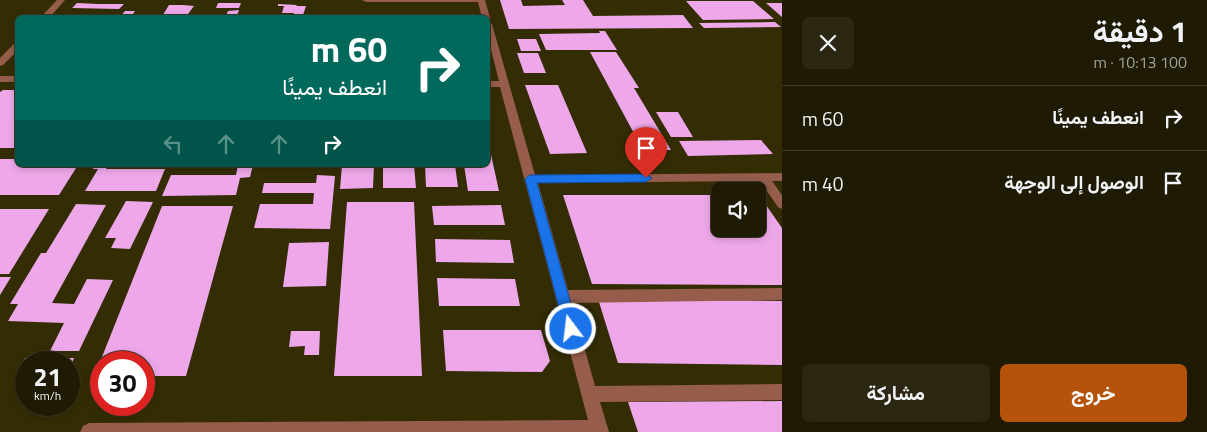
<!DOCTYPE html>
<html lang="ar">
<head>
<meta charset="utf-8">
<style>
  :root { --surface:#1f1a04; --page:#2c2713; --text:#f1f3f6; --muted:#a1a19a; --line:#3c3826; --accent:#b45309 }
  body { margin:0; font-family:"Titillium Web",Vazirmatn,sans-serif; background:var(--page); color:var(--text); direction:rtl; height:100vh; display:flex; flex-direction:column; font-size:19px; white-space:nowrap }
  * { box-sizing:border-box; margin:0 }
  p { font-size:16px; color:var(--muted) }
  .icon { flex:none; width:28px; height:28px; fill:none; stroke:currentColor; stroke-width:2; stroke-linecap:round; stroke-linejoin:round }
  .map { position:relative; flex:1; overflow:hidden; direction:ltr }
  .details { display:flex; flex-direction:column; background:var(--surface); width:425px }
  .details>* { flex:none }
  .top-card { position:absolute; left:15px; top:15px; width:475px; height:152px; border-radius:8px; box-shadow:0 2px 8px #0003,0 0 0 1px var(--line); direction:rtl; background:#00695c; color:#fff; overflow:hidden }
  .fabs { position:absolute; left:711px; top:182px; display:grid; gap:10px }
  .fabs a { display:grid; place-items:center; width:55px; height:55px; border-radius:8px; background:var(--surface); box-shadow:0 2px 8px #0003,0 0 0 1px var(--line); font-size:25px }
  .speed { position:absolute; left:15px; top:351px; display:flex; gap:10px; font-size:25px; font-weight:700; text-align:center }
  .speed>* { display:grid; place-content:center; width:65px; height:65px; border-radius:50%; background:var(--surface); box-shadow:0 2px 8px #0003,0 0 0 1px var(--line); line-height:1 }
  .speed small { font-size:12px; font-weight:400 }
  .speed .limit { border:8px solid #d22; background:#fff; color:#111 }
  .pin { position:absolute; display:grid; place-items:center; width:42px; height:42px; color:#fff; margin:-51px -21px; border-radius:50% 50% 50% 0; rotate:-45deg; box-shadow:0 0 5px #0007 }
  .pin .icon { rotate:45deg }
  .me { position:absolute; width:55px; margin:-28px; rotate:345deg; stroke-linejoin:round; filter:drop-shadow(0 0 4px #0008) }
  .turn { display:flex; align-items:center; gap:18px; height:105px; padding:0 20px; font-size:22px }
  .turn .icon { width:65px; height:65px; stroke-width:2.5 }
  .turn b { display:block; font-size:35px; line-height:42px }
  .lanes { display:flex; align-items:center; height:48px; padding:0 20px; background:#0003; justify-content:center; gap:25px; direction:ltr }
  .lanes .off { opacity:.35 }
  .round { display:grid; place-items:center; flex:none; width:52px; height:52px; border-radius:8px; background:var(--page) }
  .headline { display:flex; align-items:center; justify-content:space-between; height:85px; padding:0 20px }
  h1 { font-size:30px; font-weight:700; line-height:38px }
  .button { display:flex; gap:10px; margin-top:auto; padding:10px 20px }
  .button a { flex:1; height:58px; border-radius:8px; background:var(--accent); color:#fff; font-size:20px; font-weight:700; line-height:58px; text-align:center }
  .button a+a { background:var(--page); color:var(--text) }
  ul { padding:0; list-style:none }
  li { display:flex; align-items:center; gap:15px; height:65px; padding:0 20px; border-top:1px solid var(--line) }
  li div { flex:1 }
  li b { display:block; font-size:19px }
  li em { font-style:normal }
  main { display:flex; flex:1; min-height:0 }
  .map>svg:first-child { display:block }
  .built { fill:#342d04; fill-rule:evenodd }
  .building { fill:#eea8ea }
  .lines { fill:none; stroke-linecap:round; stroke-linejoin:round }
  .minor { fill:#965d4c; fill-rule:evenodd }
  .route { fill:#1a73e8; stroke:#114b97 }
</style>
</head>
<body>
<main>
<section class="details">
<div class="headline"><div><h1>1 دقيقة</h1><p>100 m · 10:13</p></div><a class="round"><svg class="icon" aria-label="close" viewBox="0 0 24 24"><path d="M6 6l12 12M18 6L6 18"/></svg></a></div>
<ul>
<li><svg class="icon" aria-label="right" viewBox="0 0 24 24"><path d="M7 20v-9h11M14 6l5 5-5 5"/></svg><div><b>انعطف يمينًا</b></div><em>60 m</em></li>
<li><svg class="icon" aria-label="arrive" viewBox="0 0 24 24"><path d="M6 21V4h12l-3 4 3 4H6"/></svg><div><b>الوصول إلى الوجهة</b></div><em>40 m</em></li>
</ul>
<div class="button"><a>خروج</a><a>مشاركة</a></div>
</section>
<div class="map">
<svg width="782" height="432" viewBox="0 0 782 432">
  <rect width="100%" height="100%" fill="#292305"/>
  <path class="built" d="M 0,0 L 782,0 L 782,432 L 0,432 ZM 18,18 L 488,18 L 488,165 L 18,165 ZM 720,191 L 758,191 L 758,229 L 720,229 ZM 26,362 L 69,362 L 69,405 L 26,405 ZM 101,362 L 144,362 L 144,405 L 101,405 Z"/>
  <g class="building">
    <polygon points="500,0 521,0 523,6 565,5 562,0 583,0 593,16 683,15 693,28 509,29"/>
    <polygon points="686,1 753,1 774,19 703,20"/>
    <polygon points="77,3 98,4 124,4 119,9 72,8"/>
    <polygon points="218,3 241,3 239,8 216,8"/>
    <polygon points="766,3 782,3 782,17"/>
    <polygon points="278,4 297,5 296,6 306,6 302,18 292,18 294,13 282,13 284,6 278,6"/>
    <polygon points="169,5 183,5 194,6 188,14 177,14 175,18 161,18"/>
    <polygon points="239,10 236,18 225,18 228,11"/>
    <polygon points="125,11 135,11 130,18 119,18"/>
    <polygon points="775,22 781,27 704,28 699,23"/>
    <polygon points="599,31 605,31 617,50 546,50 539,34 600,33"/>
    <polygon points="517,39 536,39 541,51 521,51"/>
    <polygon points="590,52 616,52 639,88 634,88 671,150 643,150"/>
    <polygon points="517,53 538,53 546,73 524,73"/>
    <polygon points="525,85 558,85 587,153 550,154"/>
    <polygon points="3,90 18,90 18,148 0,148 0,92"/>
    <polygon points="656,112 678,112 693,137 671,137"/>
    <polygon points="761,140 773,154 688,156 679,141"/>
    <polygon points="488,141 499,191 468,191 464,165 488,165"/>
    <polygon points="0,159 18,159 18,165 78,165 59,195 0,195"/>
    <polygon points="95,165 108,165 106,169 165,169 156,191 85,191 98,169 93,169"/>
    <polygon points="238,165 253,165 250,177 240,178 236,195 162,196 171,175 236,175"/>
    <polygon points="342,165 374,165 373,188 340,189"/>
    <polygon points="383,165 414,165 416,188 383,188"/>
    <polygon points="425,165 455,165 458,187 426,187"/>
    <polygon points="317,175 335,176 330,229 254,228 260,204 313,204 314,193 262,193 264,183 316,183"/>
    <polygon points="563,195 720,195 720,229 758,229 758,195 759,195 782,228 782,285 592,284"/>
    <polygon points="126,201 153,202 130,249 111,248 116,238 105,238"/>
    <polygon points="347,202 414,202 422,376 334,376"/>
    <polygon points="76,204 106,205 52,303 74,304 87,279 113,280 79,351 50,351 64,323 8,321 18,304 10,304 41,253 46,253"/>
    <polygon points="501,205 505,225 434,225 432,206"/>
    <polygon points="162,206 233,206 186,376 144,376 144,362 101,362 101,377 94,377"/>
    <polygon points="0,209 49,209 9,274 0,274"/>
    <polygon points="435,239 510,240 514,263 436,262"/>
    <polygon points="329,242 326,286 283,287 289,243"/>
    <polygon points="0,277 11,277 0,295"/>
    <polygon points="437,278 515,279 520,306 439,306"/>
    <polygon points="598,299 782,301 782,365 618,363"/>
    <polygon points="443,330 541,330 550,361 542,372 446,371"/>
    <polygon points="291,331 320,331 319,355 304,355 305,346 289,347"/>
    <polygon points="25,358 74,358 69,370 69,362 26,362 26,372 18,372"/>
    <polygon points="782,401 782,432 638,432 628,402"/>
  </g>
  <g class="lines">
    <g class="minor">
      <polygon points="57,0 65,0 49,18 40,18"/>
      <polygon points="362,0 485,0 490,18 488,20 488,18 482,18 478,2 366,2"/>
      <polygon points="488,22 492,24 535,175 782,173 782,181 772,181 782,195 782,209 778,207 760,181 538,183 568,290 782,288 782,300 572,303 595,386 782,384 782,400 600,402 609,432 80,432 83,426 89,423 588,420 500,87 488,87 488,81 499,81 488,38"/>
      <polygon points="15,43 18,43 18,50 3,65 0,66 0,58"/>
      <rect x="0" y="76" width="18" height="6"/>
    </g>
  </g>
  <polygon class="route" points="646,174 652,178 646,182 537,183 578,329 576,334 571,336 566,334 525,179 530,175"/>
</svg>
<div class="fabs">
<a><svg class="icon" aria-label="sound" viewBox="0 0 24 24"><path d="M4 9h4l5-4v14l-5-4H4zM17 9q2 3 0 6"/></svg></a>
</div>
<div class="speed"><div>21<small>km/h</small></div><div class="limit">30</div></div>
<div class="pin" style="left:646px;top:178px;background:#d93025"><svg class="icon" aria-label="arrive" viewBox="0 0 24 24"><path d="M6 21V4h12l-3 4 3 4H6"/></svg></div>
<svg class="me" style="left:571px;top:329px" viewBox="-20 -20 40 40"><circle r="17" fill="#1a73e8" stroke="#fff" stroke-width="3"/><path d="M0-11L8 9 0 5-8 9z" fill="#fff"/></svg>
<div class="top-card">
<div class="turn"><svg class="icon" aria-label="right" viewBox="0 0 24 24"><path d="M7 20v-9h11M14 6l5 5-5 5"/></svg><div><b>60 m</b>انعطف يمينًا</div></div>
<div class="lanes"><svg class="icon off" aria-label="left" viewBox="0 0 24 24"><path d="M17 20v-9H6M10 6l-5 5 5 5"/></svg><svg class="icon off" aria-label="ahead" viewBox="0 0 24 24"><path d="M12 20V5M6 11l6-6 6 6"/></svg><svg class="icon off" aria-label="ahead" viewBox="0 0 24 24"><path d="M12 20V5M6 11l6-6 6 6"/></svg><svg class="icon" aria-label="right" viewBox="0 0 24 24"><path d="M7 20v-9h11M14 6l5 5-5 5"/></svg></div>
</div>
</div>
</main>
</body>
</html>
